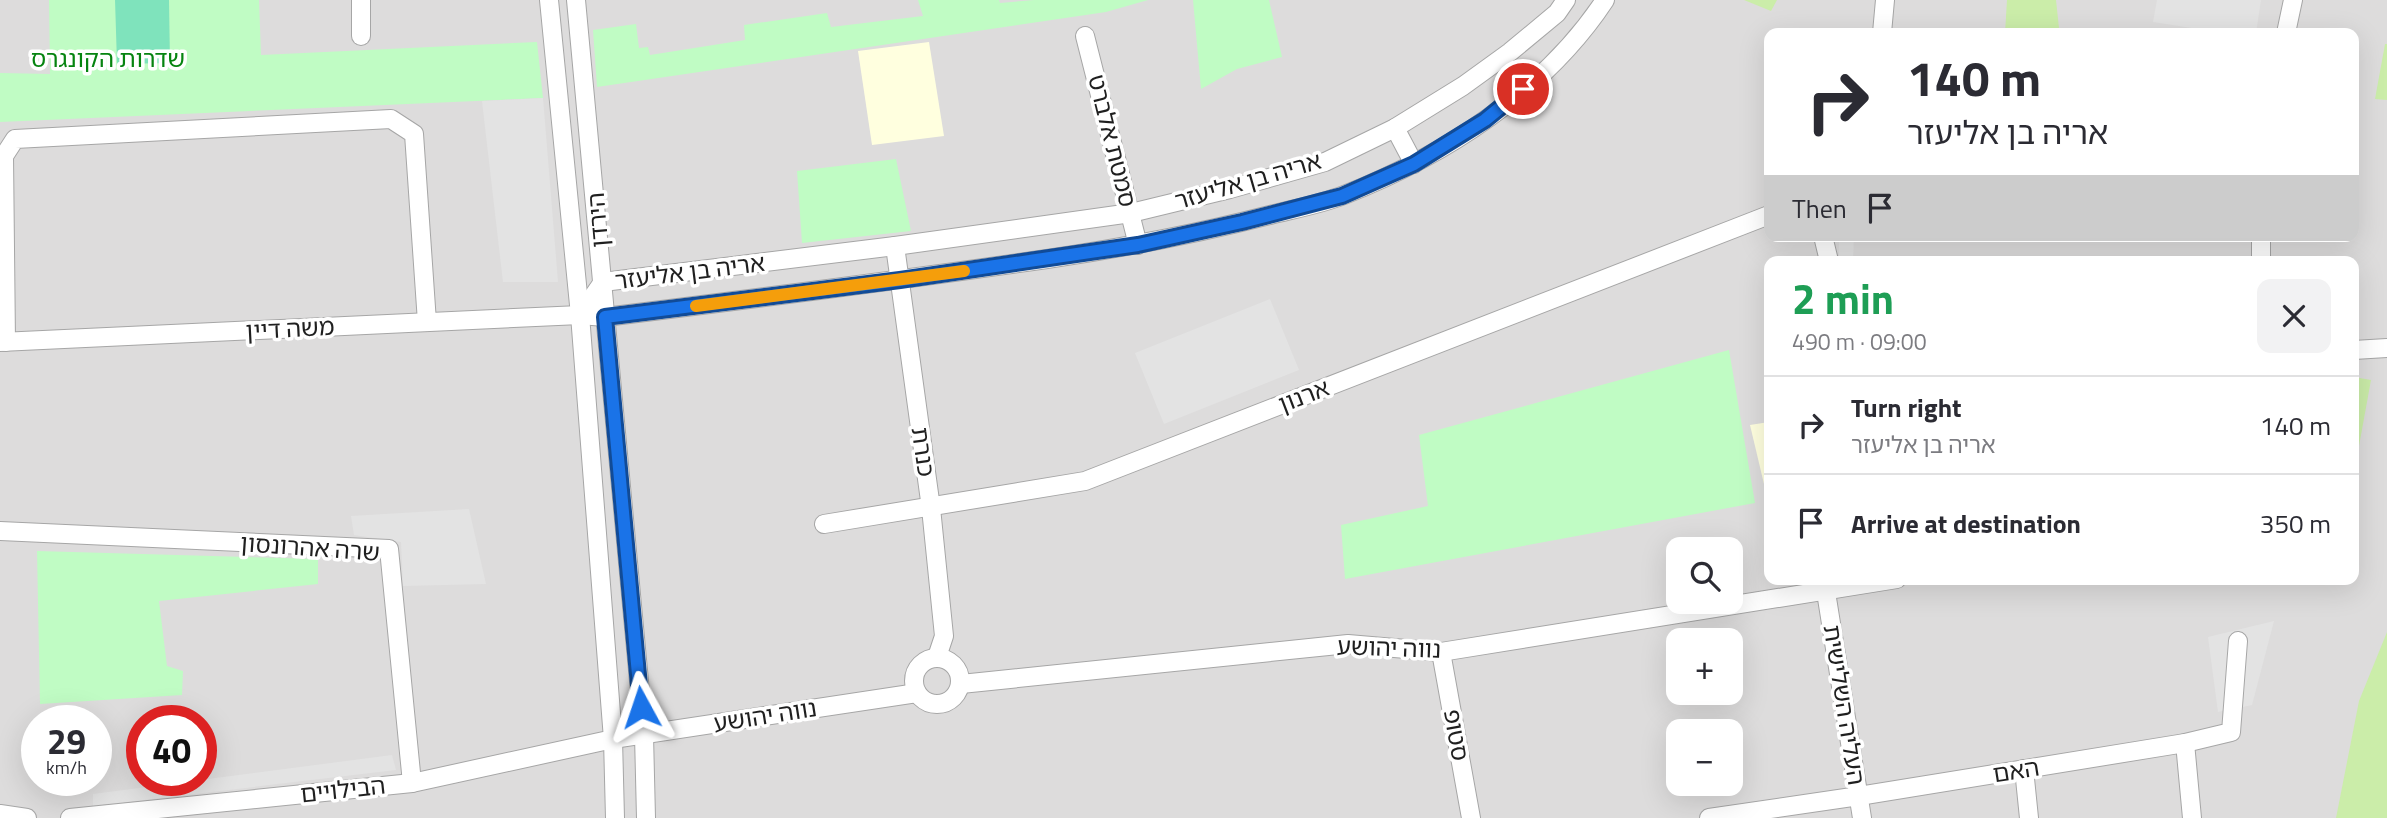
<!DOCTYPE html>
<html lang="en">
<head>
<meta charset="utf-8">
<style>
  :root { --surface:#fff; --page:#f2f2f3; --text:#2b2b33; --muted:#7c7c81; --line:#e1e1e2 }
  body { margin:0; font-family:"Titillium Web","Noto Sans Hebrew",sans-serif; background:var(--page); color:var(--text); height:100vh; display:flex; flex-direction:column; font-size:26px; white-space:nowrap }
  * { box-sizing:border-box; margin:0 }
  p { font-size:23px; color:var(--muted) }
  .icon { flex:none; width:38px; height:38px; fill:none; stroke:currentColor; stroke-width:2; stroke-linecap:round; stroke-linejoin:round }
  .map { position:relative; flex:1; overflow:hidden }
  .drawer { position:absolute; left:1764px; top:256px; width:595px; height:329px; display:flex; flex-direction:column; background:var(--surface); border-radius:14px; box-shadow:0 7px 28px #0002 }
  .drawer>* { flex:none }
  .banner { position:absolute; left:1764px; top:28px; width:595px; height:214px; border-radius:14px; box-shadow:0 7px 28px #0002; background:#fff; color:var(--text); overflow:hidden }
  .controls { position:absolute; left:1666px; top:537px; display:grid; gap:14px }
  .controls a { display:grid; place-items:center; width:77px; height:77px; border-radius:14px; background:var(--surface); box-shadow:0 7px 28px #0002; font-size:35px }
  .speed { position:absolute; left:21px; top:705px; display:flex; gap:14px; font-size:35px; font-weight:700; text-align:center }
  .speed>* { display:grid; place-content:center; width:91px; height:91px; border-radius:50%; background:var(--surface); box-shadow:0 7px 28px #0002; line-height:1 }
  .speed small { font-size:18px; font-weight:400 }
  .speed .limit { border:10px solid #d22; background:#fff; color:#111 }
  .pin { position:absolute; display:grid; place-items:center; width:60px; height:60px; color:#fff; margin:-30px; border:4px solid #fff; border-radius:50%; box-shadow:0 2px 7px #0007 }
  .me { position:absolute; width:77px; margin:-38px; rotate:355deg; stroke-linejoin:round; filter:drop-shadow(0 0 5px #0008) }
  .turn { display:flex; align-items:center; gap:24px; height:147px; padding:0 28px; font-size:32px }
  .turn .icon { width:91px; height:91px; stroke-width:2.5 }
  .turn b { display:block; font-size:49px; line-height:60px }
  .then { display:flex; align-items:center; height:66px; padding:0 28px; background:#0003; gap:14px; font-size:26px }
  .round { display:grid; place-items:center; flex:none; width:74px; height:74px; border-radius:14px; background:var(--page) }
  .summary { display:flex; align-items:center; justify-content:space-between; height:119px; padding:0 28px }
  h1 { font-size:42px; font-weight:700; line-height:52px; color:#1e9e55 }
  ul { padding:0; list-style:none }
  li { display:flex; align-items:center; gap:21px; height:98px; padding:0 28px; border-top:2px solid var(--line) }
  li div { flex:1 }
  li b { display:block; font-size:26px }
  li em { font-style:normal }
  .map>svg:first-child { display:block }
  .residential { fill:#dddcdc; fill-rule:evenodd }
  .education { fill:#ffffdf }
  .grass { fill:#cbeda9 }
  .park { fill:#c0fcc4 }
  .pitch { fill:#7fe3bc }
  .parking { fill:#e3e3e3 }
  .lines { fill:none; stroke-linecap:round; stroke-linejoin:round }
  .minor-casing { stroke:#a6a6a6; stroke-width:20 }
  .minor { stroke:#fff; stroke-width:18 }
  .route-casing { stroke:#114b97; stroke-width:18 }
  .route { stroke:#1a73e8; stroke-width:12 }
  .slow { stroke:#f59e0b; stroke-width:12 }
  .labels { text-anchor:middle; stroke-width:7; stroke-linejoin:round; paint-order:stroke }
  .park-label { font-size:24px; fill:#068410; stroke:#fff }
  .street-label { font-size:24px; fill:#1f1f1f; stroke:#fff }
</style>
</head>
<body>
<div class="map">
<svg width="2387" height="818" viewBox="0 0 2387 818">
  <rect width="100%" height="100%" fill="#f0ece5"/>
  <path class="residential" d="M 0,0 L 2387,0 L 2387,818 L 0,818 ZM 1769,33 L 2354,33 L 2354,236 L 1769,236 ZM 1769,261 L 2354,261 L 2354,579 L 1769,579 ZM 1678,550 L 1731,550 L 1731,602 L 1678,602 ZM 1678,640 L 1731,640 L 1731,693 L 1678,693 ZM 37,721 L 96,721 L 96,780 L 37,780 ZM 142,721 L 201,721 L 201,780 L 142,780 ZM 1678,732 L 1731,732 L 1731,784 L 1678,784 Z"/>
  <g class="education">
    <polygon points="929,42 944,136 872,145 858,51"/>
    <polygon points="1769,422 1769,484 1764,484 1750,425"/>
  </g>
  <g class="grass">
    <polygon points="1744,0 1777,0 1771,11"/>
    <polygon points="2007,0 2056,0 2059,28 2049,33 2005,33"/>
    <polygon points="2385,44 2387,44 2387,100 2375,99"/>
    <polygon points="2354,377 2371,380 2359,446 2354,445"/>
    <polygon points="2387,632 2387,818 2336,818 2359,701"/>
  </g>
  <g class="park">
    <polygon points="49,0 259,0 261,55 537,42 543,98 0,122 0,73 50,74"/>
    <polygon points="918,0 999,0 1000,3 1034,0 1148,0 1106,12 597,87 593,30 636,24 639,48 648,47 650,55 745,40 744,25 827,13 831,27 923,16"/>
    <polygon points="1193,0 1269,0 1282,57 1237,69 1201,89"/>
    <polygon points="896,159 911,231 802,243 797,171"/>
    <polygon points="1729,350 1755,503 1345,579 1341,525 1428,506 1419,435"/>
    <polygon points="37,551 318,559 318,584 159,601 167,666 183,671 182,695 40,704"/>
  </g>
  <polygon class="pitch" points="115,0 169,0 170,63 117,64"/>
  <g class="parking">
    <polygon points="2157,0 2261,0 2256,33 2224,33 2153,22"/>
    <polygon points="543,98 558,282 503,282 482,101"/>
    <polygon points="1839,236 1854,236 1853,261 1839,261"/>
    <polygon points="1270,299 1299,370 1164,424 1135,353"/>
    <polygon points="469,509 486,584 403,586 401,542 354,535 351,516"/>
    <polygon points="2274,621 2252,705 2218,712 2208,637"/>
    <polygon points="392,755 396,770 93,806 93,794"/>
  </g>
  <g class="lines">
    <g class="minor-casing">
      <g id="minor">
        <polyline points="361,0 361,36"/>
        <polyline points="549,0 580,315 613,739 615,818"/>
        <polyline points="576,0 644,735 646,818"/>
        <polyline points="1882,33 1885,0"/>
        <polyline points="2286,33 2293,0"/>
        <polyline points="1085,36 1138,245"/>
        <polyline points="1395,128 1414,164"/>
        <polyline points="1823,236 1829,261"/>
        <polyline points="2261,236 2261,261"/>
        <polyline points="895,246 931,508 944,636 937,657"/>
        <polyline points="580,315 603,282 895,246 1131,213 1230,189 1325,162 1395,128 1463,86 1510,52 1557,13 1566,0"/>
        <path d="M 0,342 L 580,315 L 605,317 C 753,299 900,280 1047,259 C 1122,248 1196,234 1270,215 C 1294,209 1321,204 1344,195 C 1444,156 1545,91 1605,0"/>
        <polyline points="6,342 4,156 15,139 391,119 414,134 427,322"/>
        <polyline points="2354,350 2387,348"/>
        <polyline points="824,524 1085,481 1769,215"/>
        <polyline points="0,531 389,549 412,783"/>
        <polyline points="1826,592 1862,818"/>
        <polyline points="1441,652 1471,818"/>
        <circle cx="937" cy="681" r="23"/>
        <polyline points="961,684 1348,644 1441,652 1897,579"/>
        <polyline points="2185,743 2192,818"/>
        <polyline points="2024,769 2029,818"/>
        <polyline points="0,814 27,818"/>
        <polyline points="70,818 412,783 613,739 917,693"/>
        <polyline points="1709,818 1859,796 2185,743 2231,732 2238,641"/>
      </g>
    </g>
    <use href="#minor" class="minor"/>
  </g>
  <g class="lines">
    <g class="route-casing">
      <polyline id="route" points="641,707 605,317 900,280 1138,245 1242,222 1342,196 1414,164 1485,120 1523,89"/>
    </g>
    <use href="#route" class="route"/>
    <polyline class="slow" points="696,306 964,271"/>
  </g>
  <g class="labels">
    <g class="park-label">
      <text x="108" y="67">שדרות הקונגרס</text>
    </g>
    <g class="street-label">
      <text transform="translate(1112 141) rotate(76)" y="8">סמטת אלברט</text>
      <text transform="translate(1248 181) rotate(-16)" y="8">אריה בן אליעזר</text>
      <text transform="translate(598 220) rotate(-95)" y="8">הירדן</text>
      <text transform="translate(690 272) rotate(-7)" y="8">אריה בן אליעזר</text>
      <text transform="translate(290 329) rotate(-3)" y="8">משה דיין</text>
      <text transform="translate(1304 396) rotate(-21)" y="8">ארנון</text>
      <text transform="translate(923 452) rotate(82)" y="8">כנרת</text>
      <text transform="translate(310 548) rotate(4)" y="8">שרה אהרונסון</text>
      <text transform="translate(1389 648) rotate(2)" y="8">נווה יהושע</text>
      <text transform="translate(1844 705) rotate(81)" y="8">העליה השלישית</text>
      <text transform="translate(765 716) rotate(-9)" y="8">נווה יהושע</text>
      <text transform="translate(1456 735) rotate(80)" y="8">סטופ</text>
      <text transform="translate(2016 771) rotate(-9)" y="8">האם</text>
      <text transform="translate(343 790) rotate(-6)" y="8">הבילויים</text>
    </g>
  </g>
</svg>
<div class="controls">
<a><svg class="icon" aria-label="search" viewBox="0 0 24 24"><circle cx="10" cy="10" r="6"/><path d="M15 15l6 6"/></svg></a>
<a>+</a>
<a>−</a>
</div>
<div class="speed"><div>29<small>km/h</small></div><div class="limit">40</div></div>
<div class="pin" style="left:1523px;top:89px;background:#d93025"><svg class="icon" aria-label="arrive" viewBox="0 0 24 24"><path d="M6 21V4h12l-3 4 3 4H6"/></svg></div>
<svg class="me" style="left:641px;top:707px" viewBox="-20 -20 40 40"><path d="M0-17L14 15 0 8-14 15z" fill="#1a73e8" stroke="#fff" stroke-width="4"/></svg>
<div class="banner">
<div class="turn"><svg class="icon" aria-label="right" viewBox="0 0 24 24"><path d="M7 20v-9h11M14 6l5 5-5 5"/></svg><div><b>140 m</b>אריה בן אליעזר</div></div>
<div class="then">Then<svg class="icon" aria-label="arrive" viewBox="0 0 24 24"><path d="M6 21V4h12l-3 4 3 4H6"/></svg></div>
</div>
<section class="drawer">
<div class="summary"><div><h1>2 min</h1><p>490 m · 09:00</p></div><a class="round"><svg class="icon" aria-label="close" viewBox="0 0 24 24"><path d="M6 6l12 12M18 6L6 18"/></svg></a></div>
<ul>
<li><svg class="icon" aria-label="right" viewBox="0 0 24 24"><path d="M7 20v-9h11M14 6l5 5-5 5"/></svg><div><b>Turn right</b><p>אריה בן אליעזר</p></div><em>140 m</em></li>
<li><svg class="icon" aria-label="arrive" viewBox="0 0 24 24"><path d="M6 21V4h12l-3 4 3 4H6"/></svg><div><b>Arrive at destination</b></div><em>350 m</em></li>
</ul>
</section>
</div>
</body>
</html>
